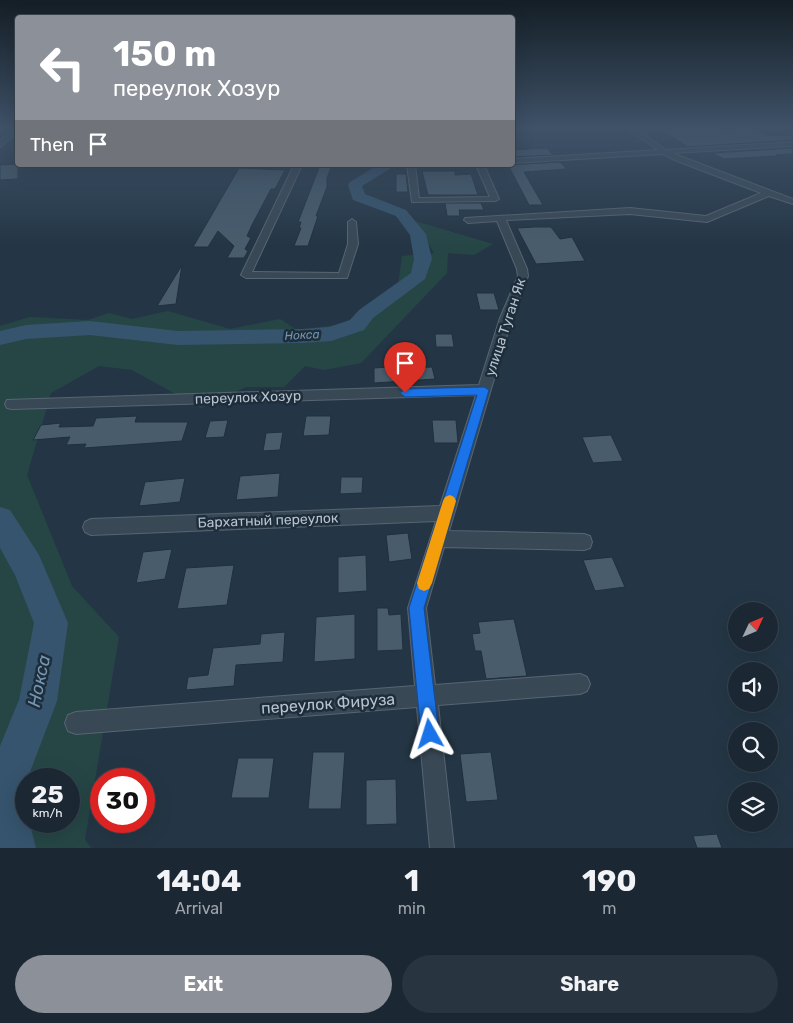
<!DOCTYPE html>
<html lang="en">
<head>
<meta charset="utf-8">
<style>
  :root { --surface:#1b2834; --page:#283440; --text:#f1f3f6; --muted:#a0a6ac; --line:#39444f; --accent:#8c9099 }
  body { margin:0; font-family:Rubik,sans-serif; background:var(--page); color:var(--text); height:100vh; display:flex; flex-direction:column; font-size:19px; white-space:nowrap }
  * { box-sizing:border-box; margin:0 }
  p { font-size:16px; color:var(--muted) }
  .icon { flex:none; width:28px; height:28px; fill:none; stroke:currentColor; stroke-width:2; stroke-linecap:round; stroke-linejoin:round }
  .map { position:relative; height:848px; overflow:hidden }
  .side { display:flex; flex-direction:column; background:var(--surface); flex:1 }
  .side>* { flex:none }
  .hud { position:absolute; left:15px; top:15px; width:500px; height:152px; border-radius:5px; box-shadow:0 5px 20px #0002,0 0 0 1px var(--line); background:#8c9099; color:#fff; overflow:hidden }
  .needle { width:32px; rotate:46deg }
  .fabs { position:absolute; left:728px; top:602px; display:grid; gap:10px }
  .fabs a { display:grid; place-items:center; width:50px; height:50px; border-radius:50%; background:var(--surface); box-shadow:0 5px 20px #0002,0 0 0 1px var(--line); font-size:25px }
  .speed { position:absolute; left:15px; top:768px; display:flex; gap:10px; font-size:25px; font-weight:700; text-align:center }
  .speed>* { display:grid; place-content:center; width:65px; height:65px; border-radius:50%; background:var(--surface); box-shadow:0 5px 20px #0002,0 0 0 1px var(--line); line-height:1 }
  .speed small { font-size:12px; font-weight:400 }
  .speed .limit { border:8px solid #d22; background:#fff; color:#111 }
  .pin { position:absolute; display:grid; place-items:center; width:42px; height:42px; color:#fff; margin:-51px -21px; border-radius:50% 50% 50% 0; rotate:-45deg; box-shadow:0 0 5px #0007 }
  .pin .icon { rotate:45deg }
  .me { position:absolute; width:55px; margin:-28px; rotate:354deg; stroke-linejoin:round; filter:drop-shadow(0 0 4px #0008) }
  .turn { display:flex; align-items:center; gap:18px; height:105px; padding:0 15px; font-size:22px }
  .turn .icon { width:65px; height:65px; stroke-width:2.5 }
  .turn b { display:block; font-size:35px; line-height:42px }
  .then { display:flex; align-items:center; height:48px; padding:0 15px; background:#0003; gap:10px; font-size:19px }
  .eta { display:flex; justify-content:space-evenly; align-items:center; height:85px; text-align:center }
  .eta b { font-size:30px; font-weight:700; line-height:35px }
  .primary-button { display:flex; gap:10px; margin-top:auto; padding:10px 15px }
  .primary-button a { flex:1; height:58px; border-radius:30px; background:var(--accent); color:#fff; font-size:20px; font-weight:700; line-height:58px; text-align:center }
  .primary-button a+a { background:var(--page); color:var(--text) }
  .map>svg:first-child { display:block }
  .green { fill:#264646; fill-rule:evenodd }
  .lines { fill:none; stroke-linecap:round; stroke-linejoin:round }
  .river { fill:#36546e; fill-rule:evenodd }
  .building { fill:#485c6c; stroke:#202f3c }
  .minor-casing { stroke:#586572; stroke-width:2 }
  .minor { fill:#394855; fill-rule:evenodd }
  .route { fill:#1a73e8; stroke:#114b97 }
  .slow { fill:#f59e0b }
  .labels { text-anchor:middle; stroke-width:5; stroke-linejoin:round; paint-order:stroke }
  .far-water-label { font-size:12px; font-style:italic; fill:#7496b4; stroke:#1e2d3a }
  .street-label { font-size:14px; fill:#b7c2ce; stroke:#1e2d3a }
  .near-street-label { font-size:16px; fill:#b7c2ce; stroke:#1e2d3a }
  .near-water-label { font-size:18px; font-style:italic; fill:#7496b4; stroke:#1e2d3a }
</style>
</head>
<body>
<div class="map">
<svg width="793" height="848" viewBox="0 0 793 848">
  <rect width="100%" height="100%" fill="#243645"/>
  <path class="green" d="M 415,221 L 493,244 L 474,255 L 448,253 L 447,273 L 361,363 L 324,370 L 305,366 L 284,387 L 246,387 L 201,408 L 132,370 L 99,366 L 51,393 L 27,475 L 72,586 L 119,637 L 85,840 L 91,848 L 0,848 L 0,326 L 30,317 L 88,320 L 109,313 L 132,319 L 168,311 L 230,329 L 280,319 L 297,330 L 344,324 L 398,286 L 402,256 L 434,253 ZM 26,779 L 69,779 L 69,821 L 26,821 Z"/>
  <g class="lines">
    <g class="river">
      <polygon points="378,165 396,165 362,186 365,194 406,210 426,234 432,259 425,279 373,318 364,330 331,341 303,343 178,345 90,335 26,339 0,345 0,331 26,325 90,321 178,331 303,329 329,327 350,320 359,310 411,273 414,259 410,235 396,216 353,200 348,185 350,182"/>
      <polygon points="0,507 10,510 39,555 68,623 57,701 22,793 26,809 26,821 29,821 36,848 0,848 0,746 19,700 34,623 15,575 0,548"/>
    </g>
  </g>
  <g class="building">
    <polygon points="657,127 712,127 715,129 753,127 770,136 793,135 793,140 688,147"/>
    <polygon points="547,148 553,155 512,157 512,150"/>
    <polygon points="793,148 793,154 776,155 778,156 724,159 712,153"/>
    <polygon points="560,162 567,169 524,172 543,205 529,205 508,165"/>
    <polygon points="18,164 18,179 0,180 0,165"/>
    <polygon points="320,165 332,165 327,178 327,187 316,216 318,216 308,246 294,246 301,228 299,228 301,222 298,222"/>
    <polygon points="239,168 285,170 275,189 271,189 252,225 247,236 251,238 245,249 248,251 244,258 227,258 234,246 218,231 208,247 193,247"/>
    <polygon points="422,171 455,171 455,175 471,174 478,195 428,195"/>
    <polygon points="396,174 406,174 408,192 396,192"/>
    <polygon points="445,203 481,203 484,210 459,210 460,216 447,216"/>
    <polygon points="535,227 551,227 560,239 572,237 585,261 536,264 517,228"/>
    <polygon points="182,265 176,304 157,306"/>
    <polygon points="476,293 494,293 499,310 480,310"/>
    <polygon points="435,334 452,334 454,347 436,347"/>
    <polygon points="402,366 402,368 432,367 435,379 374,383 374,368"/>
    <polygon points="137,416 135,422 188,422 182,441 84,448 86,444 66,445 70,437 33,440 41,425 61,423 59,427 93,426 96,418"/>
    <polygon points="306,416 331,416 329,435 303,436"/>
    <polygon points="228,420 224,437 205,438 210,421"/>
    <polygon points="432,420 456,420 458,443 434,443"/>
    <polygon points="283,432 280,450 263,451 266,433"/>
    <polygon points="611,435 623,461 593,463 582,437"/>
    <polygon points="280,473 278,497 236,500 240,476"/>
    <polygon points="341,477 363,477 362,493 340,494"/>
    <polygon points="185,478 180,502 139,506 145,482"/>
    <polygon points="408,533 412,559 389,562 386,535"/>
    <polygon points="172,549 165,579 136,583 143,552"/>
    <polygon points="366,555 367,591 338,593 338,557"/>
    <polygon points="612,557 625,587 595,591 583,560"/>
    <polygon points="234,565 227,605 177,609 186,568"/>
    <polygon points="377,608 388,608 389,615 401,614 403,650 377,651"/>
    <polygon points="355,614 355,659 314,662 316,617"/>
    <polygon points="514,619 527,676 486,679 481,651 475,651 472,634 480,633 478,622"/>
    <polygon points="285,632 283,662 236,665 234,686 186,690 188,677 208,675 213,648 260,644 261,634"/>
    <polygon points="313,752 345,752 341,809 308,809"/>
    <polygon points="491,752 498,800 466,802 460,754"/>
    <polygon points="238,758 274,758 269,798 231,798"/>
    <polygon points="396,779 397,824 366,825 366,780"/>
    <polygon points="717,834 722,848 697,848 693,836"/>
  </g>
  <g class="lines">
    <g class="minor-casing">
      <g id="minor">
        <polygon points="15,127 18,127 18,132 0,147 0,141"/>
        <polygon points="625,127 632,127 666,150 793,142 793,146 672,153 793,199 793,204 769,196 707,222 630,214 506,220 527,269 528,276 512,318 449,531 584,534 590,536 592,542 590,548 584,550 444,547 426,608 435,685 580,674 587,677 590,684 587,691 580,694 438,705 454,848 430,848 417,707 76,734 68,731 65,723 68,715 76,712 415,686 408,608 436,521 91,535 85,532 83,527 85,522 91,519 440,506 476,395 12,409 7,408 5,404 7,400 479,385 500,318 518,276 517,269 497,221 468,223 464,220 465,218 630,208 706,216 761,193 672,159 663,154 512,163 512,159 658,150"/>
        <polygon points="294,165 302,165 252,272 339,273 348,244 348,222 352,219 356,222 358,244 347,278 246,278 241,275"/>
        <polygon points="407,165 415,165 419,198 490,197 476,165 484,165 499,199 495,201 412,202"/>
      </g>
    </g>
    <use href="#minor" class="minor"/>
  </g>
  <linearGradient id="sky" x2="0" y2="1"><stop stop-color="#141e26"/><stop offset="0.52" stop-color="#3f5268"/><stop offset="1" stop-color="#3f5268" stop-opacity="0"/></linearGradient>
  <rect width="793" height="246" fill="url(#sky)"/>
  <polygon class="route" points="484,387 489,390 424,608 439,734 436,740 430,743 424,740 421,734 409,608 477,395 405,397 400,393 405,389"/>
  <polygon class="slow" points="450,495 454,497 456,501 432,583 429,589 424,591 419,589 417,583 443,501 445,497"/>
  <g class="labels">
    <g class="far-water-label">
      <text transform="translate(302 335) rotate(-3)" y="4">Нокса</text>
    </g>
    <g class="street-label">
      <text transform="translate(505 327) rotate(-72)" y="5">улица Туган Як</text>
      <text transform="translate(248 397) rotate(-2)" y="5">переулок Хозур</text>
      <text transform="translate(268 520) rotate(-2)" y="5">Бархатный переулок</text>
    </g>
    <g class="near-street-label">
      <text transform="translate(328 703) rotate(-4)" y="6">переулок Фируза</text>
    </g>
    <g class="near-water-label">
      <text transform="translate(39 681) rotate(-78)" y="6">Нокса</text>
    </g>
  </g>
</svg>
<div class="fabs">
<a><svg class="needle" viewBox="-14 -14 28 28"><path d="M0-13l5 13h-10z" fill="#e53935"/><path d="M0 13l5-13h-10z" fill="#a0a6ac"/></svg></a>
<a><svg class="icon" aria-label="sound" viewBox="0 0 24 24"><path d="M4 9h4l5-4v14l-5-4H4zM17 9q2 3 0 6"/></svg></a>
<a><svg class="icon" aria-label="search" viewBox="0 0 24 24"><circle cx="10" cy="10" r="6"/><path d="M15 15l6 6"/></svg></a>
<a><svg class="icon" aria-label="layers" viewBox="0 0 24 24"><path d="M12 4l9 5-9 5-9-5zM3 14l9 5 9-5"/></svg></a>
</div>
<div class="speed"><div>25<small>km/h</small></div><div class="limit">30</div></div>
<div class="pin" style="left:405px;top:393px;background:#d93025"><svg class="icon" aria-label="arrive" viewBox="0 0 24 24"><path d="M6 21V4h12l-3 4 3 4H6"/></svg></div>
<svg class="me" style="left:430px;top:734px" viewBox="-20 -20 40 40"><path d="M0-17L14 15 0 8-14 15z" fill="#1a73e8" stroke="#fff" stroke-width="4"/></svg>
<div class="hud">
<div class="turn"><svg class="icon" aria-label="left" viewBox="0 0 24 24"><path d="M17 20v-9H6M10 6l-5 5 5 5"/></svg><div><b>150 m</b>переулок Хозур</div></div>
<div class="then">Then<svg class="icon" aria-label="arrive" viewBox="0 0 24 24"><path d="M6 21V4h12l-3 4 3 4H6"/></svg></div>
</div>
</div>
<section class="side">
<div class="eta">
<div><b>14:04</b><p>Arrival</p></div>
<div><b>1</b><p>min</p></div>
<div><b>190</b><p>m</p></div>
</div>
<div class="primary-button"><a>Exit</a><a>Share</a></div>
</section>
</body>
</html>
